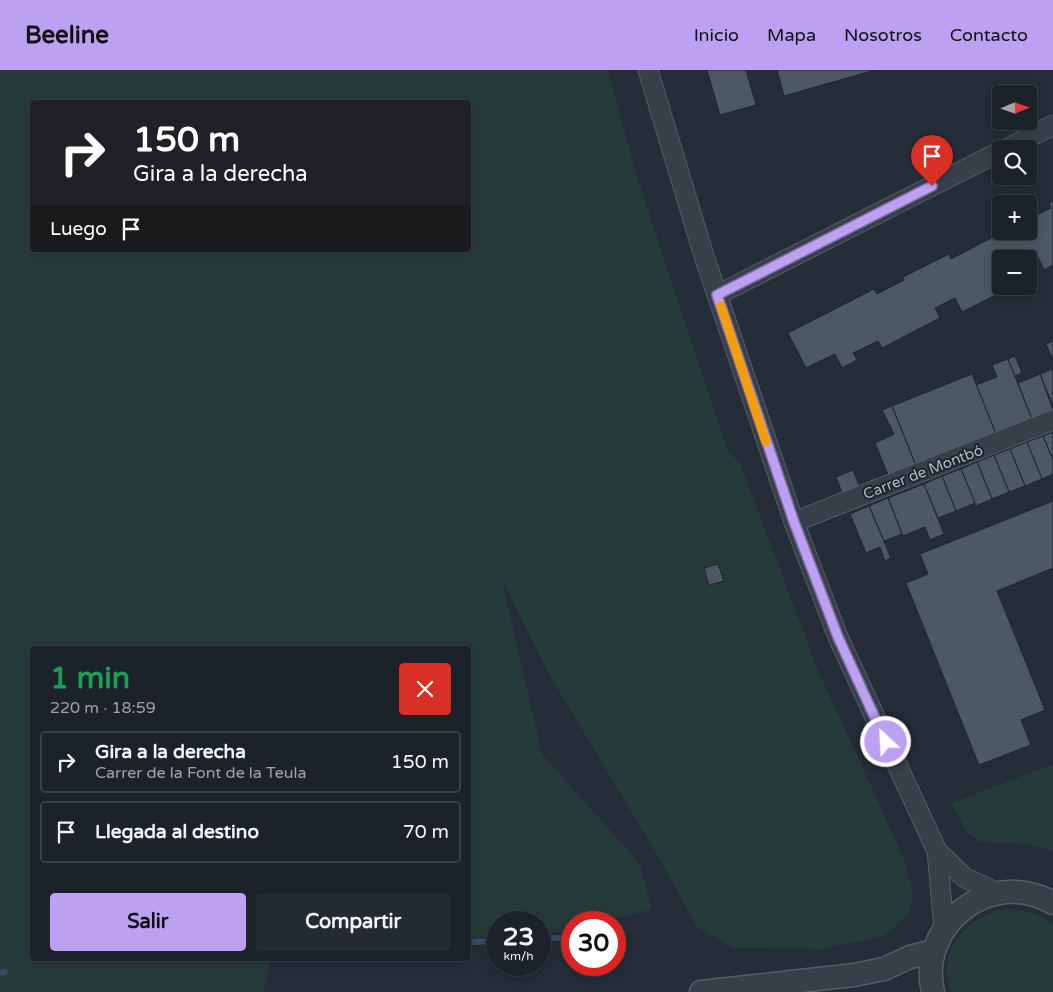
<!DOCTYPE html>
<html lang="es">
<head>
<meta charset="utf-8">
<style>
  :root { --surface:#1b222a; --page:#242a32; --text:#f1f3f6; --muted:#a0a4a8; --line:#393f47; --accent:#bca0f2 }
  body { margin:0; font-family:"Varela Round",sans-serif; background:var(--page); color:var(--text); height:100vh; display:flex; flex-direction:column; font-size:19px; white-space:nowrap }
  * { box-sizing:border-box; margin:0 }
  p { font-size:16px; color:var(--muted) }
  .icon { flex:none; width:28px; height:28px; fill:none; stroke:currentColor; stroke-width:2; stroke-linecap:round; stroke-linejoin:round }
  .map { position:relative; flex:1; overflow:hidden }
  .panel { position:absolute; left:30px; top:576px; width:441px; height:315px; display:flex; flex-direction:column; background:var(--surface); border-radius:5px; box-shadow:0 2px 12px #0003,0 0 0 1px var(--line) }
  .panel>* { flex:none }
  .hud { position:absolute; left:30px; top:30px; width:441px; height:152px; border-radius:5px; box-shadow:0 2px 12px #0003,0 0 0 1px var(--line); background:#202124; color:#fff; overflow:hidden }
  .needle { width:32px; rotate:88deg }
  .controls { position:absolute; left:992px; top:15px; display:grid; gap:10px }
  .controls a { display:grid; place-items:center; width:45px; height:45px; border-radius:5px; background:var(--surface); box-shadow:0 2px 12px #0003,0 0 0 1px var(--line); font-size:25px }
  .speed { position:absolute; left:486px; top:841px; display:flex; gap:10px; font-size:25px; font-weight:700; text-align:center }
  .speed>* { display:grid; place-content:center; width:65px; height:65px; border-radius:50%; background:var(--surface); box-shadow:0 2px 12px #0003,0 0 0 1px var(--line); line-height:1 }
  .speed small { font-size:12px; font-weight:400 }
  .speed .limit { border:8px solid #d22; background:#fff; color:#111 }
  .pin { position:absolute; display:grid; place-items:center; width:42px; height:42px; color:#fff; margin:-51px -21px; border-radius:50% 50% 50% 0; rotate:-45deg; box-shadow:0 0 5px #0007 }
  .pin .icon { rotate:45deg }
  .me { position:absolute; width:55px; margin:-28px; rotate:335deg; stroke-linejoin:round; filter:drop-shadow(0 0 4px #0008) }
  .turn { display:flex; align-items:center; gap:18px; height:105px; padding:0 20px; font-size:22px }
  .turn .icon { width:65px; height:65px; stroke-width:2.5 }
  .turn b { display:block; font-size:35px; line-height:42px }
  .then { display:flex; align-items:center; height:48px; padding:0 20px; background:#0003; gap:10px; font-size:19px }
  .round { display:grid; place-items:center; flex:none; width:52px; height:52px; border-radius:5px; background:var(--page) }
  .head { display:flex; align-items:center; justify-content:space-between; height:85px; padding:0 20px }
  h1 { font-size:30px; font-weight:700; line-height:38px; color:#1e9e55 }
  .action { display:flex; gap:10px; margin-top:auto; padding:10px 20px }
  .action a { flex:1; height:58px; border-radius:5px; background:var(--accent); color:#111; font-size:20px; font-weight:700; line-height:58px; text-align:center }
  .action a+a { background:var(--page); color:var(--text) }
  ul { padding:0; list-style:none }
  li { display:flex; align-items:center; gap:15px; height:62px; margin:0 10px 8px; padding:0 10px; border:2px solid var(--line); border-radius:5px }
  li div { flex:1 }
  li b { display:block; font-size:19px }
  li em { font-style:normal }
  header { display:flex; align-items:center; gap:30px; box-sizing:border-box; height:70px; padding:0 25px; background:var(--accent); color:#111 }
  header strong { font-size:24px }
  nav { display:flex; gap:28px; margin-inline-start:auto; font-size:18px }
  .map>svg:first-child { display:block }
  .green { fill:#273a3a; fill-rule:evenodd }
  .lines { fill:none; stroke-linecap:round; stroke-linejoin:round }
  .stream { stroke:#3a4c60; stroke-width:6 }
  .building { fill:#4c5864; stroke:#1e262f }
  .minor-casing { stroke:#555d67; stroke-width:21 }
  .tertiary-casing { stroke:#555d67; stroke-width:25 }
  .minor { stroke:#373f49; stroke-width:19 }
  .tertiary { stroke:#373f49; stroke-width:22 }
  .route-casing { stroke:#7a689d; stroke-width:12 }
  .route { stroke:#bca0f2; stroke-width:9 }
  .slow { stroke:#f59e0b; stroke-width:9 }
  .labels { text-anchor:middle; stroke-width:4; stroke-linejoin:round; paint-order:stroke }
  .street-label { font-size:15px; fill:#b2bac5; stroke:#1c242d }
</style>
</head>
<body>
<header>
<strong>Beeline</strong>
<nav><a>Inicio</a><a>Mapa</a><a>Nosotros</a><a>Contacto</a></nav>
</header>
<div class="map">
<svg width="1053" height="922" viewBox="0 0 1053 922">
  <rect width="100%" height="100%" fill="#242d38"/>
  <g class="green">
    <path d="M 0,0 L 608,0 L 635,100 L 727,380 L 740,393 L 818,600 L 904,789 L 913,822 L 910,843 L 884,866 L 823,879 L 733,878 L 697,857 L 662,793 L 549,604 L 502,510 L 542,684 L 640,794 L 652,839 L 605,852 L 572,852 L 572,861 L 540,863 L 540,852 L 498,852 L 497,866 L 469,868 L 469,579 L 32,579 L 32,889 L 271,889 L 263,922 L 0,922 ZM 32,32 L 469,32 L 469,180 L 32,180 Z"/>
    <polygon points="1050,695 1053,697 1053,781 1027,774 980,772 967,763 952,733"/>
    <path d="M 1003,839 C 1023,839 1037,842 1053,855 L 1053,922 L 951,922 C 936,880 964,850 1003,839 Z"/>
  </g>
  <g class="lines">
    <g class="stream">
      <polyline points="540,869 572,867"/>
      <polyline points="469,872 498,871"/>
      <polyline points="0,903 5,902"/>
    </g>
  </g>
  <g class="building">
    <polygon points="707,0 746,0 756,35 720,45"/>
    <polygon points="777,0 875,0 784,26"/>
    <polygon points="1053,131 1053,195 1044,200 1038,187 1029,192 1029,189 1001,189 1001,216 1013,216 962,242 955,228 935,238 940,248 882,278 878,271 853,283 857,290 842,298 835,284 806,298 788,263 874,219 877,224 904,210 903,207 949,184 951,189 993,167 992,162 1001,157 1001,161 1029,161 1029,143 1031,148 1051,138 1049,133"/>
    <polygon points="1053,271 1053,291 1046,274"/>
    <polygon points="1015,286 1022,303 1015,306 1008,289"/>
    <polygon points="1008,289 1032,349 996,364 976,315 997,307 992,295"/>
    <polygon points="1053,299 1053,336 1040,304"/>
    <polygon points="972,304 996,364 916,396 892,336"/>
    <polygon points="1040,304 1053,340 1032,349 1018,313"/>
    <polygon points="892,336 916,396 889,407 875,373 894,364 882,340"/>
    <polygon points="1053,362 1053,390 1043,366"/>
    <polygon points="1043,366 1053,390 1053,404 1042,409 1027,372"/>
    <polygon points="1027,372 1042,409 1025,416 1010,379"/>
    <polygon points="1010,379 1025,416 1009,422 994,385"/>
    <polygon points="994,385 1009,422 992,429 977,392"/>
    <polygon points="977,392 992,429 976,436 961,399"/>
    <polygon points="961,399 975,433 956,441 942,406"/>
    <polygon points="853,400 860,418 843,425 836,407"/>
    <polygon points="942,406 956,441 938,448 924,414"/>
    <polygon points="924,414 944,464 930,470 925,457 903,466 888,428"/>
    <polygon points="888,428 902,464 884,471 869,436"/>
    <polygon points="1053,431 1053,498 997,521 1045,640 1021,650 1031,675 979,695 906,513 928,504 920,484"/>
    <polygon points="869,436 891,488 885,491 880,477 866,483 850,444"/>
    <polygon points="718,494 724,511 709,515 704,498"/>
  </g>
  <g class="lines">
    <g class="minor-casing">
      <g id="minor">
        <polyline points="648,0 704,186 794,452 838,567 937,781 944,858"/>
        <polyline points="1006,79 1053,55"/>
        <polyline points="717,225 1001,81"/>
        <polyline points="794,452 1053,350"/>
        <polyline points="937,781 965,808 999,823"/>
      </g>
    </g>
    <g class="tertiary-casing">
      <g id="tertiary">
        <polyline points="701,922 854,905 884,899 910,887 934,881"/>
        <path d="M 933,922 C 917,854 992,797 1053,833"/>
      </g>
    </g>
    <use href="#minor" class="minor"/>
    <use href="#tertiary" class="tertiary"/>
  </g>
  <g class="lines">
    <g class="route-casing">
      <polyline id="route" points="886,672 838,567 794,452 717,225 932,116"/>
    </g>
    <use href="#route" class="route"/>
    <polyline class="slow" points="721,236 766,372"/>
  </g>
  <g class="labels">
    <g class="street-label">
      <text transform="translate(923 402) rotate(-21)" y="5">Carrer de Montbó</text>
    </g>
  </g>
</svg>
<div class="controls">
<a><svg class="needle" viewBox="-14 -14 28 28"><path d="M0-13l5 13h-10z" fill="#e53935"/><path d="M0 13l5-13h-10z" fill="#a0a4a8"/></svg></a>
<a><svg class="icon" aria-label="search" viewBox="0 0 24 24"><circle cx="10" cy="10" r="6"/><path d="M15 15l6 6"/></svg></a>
<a>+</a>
<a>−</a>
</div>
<div class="speed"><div>23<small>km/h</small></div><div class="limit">30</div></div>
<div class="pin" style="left:932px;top:116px;background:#d93025"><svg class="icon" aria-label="arrive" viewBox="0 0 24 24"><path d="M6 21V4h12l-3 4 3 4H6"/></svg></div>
<svg class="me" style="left:886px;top:672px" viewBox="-20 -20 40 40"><circle r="17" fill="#bca0f2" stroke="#fff" stroke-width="3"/><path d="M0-11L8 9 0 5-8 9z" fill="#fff"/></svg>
<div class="hud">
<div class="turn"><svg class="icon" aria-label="right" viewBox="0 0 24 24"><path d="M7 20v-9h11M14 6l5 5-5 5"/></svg><div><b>150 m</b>Gira a la derecha</div></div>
<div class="then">Luego<svg class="icon" aria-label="arrive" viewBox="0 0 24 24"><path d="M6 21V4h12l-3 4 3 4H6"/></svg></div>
</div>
<section class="panel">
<div class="head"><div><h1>1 min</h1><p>220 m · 18:59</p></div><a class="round" style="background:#d93025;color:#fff"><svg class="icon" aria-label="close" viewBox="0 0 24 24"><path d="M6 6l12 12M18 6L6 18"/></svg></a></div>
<ul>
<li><svg class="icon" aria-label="right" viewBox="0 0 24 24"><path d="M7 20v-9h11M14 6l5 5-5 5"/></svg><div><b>Gira a la derecha</b><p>Carrer de la Font de la Teula</p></div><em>150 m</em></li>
<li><svg class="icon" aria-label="arrive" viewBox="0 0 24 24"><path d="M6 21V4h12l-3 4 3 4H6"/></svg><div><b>Llegada al destino</b></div><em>70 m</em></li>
</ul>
<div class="action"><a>Salir</a><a>Compartir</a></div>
</section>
</div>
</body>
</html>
